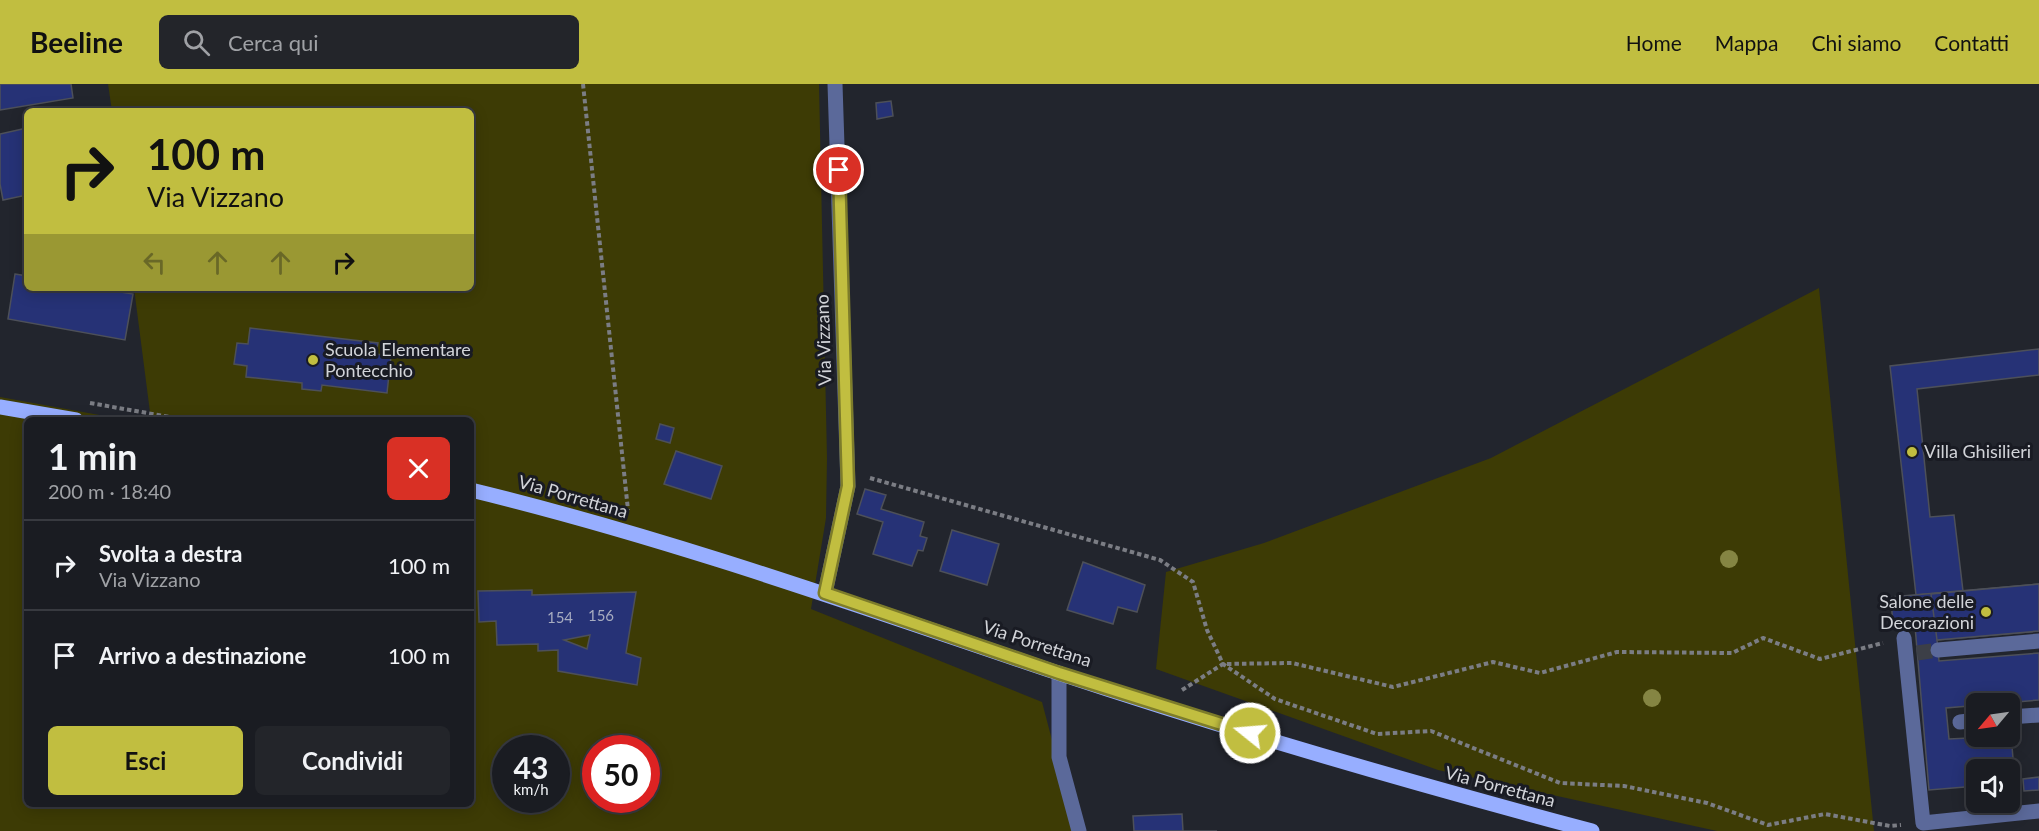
<!DOCTYPE html>
<html lang="it">
<head>
<meta charset="utf-8">
<style>
  :root { --surface:#1a1c22; --page:#23252a; --text:#f1f3f6; --muted:#9fa1a5; --line:#383a40; --accent:#c1be40 }
  body { margin:0; font-family:Lato,sans-serif; background:var(--page); color:var(--text); height:100vh; display:flex; flex-direction:column; font-size:22px; white-space:nowrap }
  * { box-sizing:border-box; margin:0 }
  p { font-size:20px; color:var(--muted) }
  .icon { flex:none; width:33px; height:33px; fill:none; stroke:currentColor; stroke-width:2; stroke-linecap:round; stroke-linejoin:round }
  .map { position:relative; flex:1; overflow:hidden }
  .side { position:absolute; left:24px; top:333px; width:450px; height:390px; display:flex; flex-direction:column; background:var(--surface); border-radius:9px; box-shadow:0 3px 15px #0003,0 0 0 2px var(--line) }
  .side>* { flex:none }
  .guide { position:absolute; left:24px; top:24px; width:450px; height:183px; border-radius:9px; box-shadow:0 3px 15px #0003,0 0 0 2px var(--line); background:#c1be40; color:#111; overflow:hidden }
  .needle { width:39px; rotate:241deg }
  .tools { position:absolute; left:1966px; top:609px; display:grid; gap:12px }
  .tools a { display:grid; place-items:center; width:54px; height:54px; border-radius:9px; background:var(--surface); box-shadow:0 3px 15px #0003,0 0 0 2px var(--line); font-size:30px }
  .speed { position:absolute; left:492px; top:651px; display:flex; gap:12px; font-size:30px; font-weight:700; text-align:center }
  .speed>* { display:grid; place-content:center; width:78px; height:78px; border-radius:50%; background:var(--surface); box-shadow:0 3px 15px #0003,0 0 0 2px var(--line); line-height:1 }
  .speed small { font-size:15px; font-weight:400 }
  .speed .limit { border:9px solid #d22; background:#fff; color:#111 }
  .pin { position:absolute; display:grid; place-items:center; width:51px; height:51px; color:#fff; margin:-26px; border:3px solid #fff; border-radius:50%; box-shadow:0 2px 6px #0007 }
  .me { position:absolute; width:66px; margin:-33px; rotate:287deg; stroke-linejoin:round; filter:drop-shadow(0 0 4px #0008) }
  .turn { display:flex; align-items:center; gap:21px; height:126px; padding:0 24px; font-size:27px }
  .turn .icon { width:78px; height:78px; stroke-width:2.5 }
  .turn b { display:block; font-size:42px; line-height:51px }
  .lanes { display:flex; align-items:center; height:57px; padding:0 24px; background:#0003; justify-content:center; gap:30px; direction:ltr }
  .lanes .off { opacity:.35 }
  .round { display:grid; place-items:center; flex:none; width:63px; height:63px; border-radius:9px; background:var(--page) }
  .headline { display:flex; align-items:center; justify-content:space-between; height:102px; padding:0 24px }
  h1 { font-size:36px; font-weight:700; line-height:45px }
  .primary-button { display:flex; gap:12px; margin-top:auto; padding:12px 24px }
  .primary-button a { flex:1; height:69px; border-radius:9px; background:var(--accent); color:#111; font-size:24px; font-weight:700; line-height:69px; text-align:center }
  .primary-button a+a { background:var(--page); color:var(--text) }
  ul { padding:0; list-style:none }
  li { display:flex; align-items:center; gap:18px; height:90px; padding:0 24px; border-top:2px solid var(--line) }
  li div { flex:1 }
  li b { display:block; font-size:22px }
  li em { font-style:normal }
  header { display:flex; align-items:center; gap:36px; box-sizing:border-box; height:84px; padding:0 30px; background:var(--accent); color:#111 }
  header strong { font-size:28px }
  nav { display:flex; gap:33px; margin-inline-start:auto; font-size:21px }
  .search { width:420px; height:54px; background:var(--page); display:flex; align-items:center; gap:15px; box-sizing:border-box; padding:0 21px; border-radius:9px; color:var(--muted); font-size:22px }
  .map>svg:first-child { display:block }
  .green { fill:#3d3b05; fill-rule:evenodd }
  .building { fill:#263276; stroke:#4d5059; stroke-width:1.5; fill-rule:evenodd }
  .lines { fill:none; stroke-linecap:round; stroke-linejoin:round }
  .minor-tunnel { stroke:#3c3f47; stroke-width:15; stroke-dasharray:15 8; stroke-linecap:butt }
  .path { stroke:#7b7d84; stroke-width:4; stroke-dasharray:4.5 3; stroke-linecap:butt }
  .minor { stroke:#5b699a; stroke-width:15 }
  .major { stroke:#97aeff; stroke-width:15 }
  .tree { fill:#858543 }
  .route-casing { stroke:#7d7c2a; stroke-width:15 }
  .route { stroke:#c1be40; stroke-width:10 }
  .poi-dot { fill:#c1be40; stroke:#191b23; stroke-width:2 }
  .labels { text-anchor:middle; stroke-width:6; stroke-linejoin:round; paint-order:stroke }
  .number-label { font-size:15px; fill:#a7acc0 }
  .street-label { font-size:18px; fill:#d2d4d9; stroke:#191b23 }
  .poi-label { font-size:18px; fill:#d2d4d9; stroke:#191b23; text-anchor:start }
</style>
</head>
<body>
<header>
<strong>Beeline</strong>
<div class="search"><svg class="icon" aria-label="search" viewBox="0 0 24 24"><circle cx="10" cy="10" r="6"/><path d="M15 15l6 6"/></svg>Cerca qui</div>
<nav><a>Home</a><a>Mappa</a><a>Chi siamo</a><a>Contatti</a></nav>
</header>
<div class="map">
<svg width="2039" height="747" viewBox="0 0 2039 747">
  <rect width="100%" height="100%" fill="#22252d"/>
  <g class="green">
    <path d="M 108,0 L 819,0 L 827,374 L 826,434 L 811,525 L 1042,618 L 1076,747 L 0,747 L 0,313 L 127,336 L 27,336 L 27,720 L 471,720 L 471,336 L 151,336 L 134,204 L 471,204 L 471,27 L 112,27 ZM 506,664 L 556,664 L 556,716 L 506,716 ZM 596,664 L 646,664 L 646,716 L 596,716 Z"/>
    <polygon points="1819,204 1874,747 1717,747 1438,686 1156,585 1166,488 1264,459 1491,374"/>
  </g>
  <g class="building">
    <polygon points="0,0 71,0 73,14 0,26"/>
    <polygon points="891,17 893,32 877,35 876,19"/>
    <polygon points="27,44 27,111 3,116 0,100 0,50"/>
    <polygon points="15,190 27,192 27,204 96,204 133,210 125,256 8,235"/>
    <polygon points="250,244 378,259 376,270 391,272 387,309 322,301 321,307 302,305 302,299 246,293 247,282 234,280 237,259 248,260"/>
    <polygon points="2039,265 2039,291 1917,305 1930,433 1954,431 1963,507 1916,511 1890,282"/>
    <polygon points="660,340 674,344 670,359 656,355"/>
    <polygon points="676,367 722,382 711,415 664,400"/>
    <polygon points="865,405 886,411 881,425 924,438 920,452 927,454 923,467 918,466 912,482 873,470 883,438 857,430"/>
    <polygon points="952,446 999,460 987,501 940,487"/>
    <polygon points="1083,478 1145,501 1137,528 1118,523 1113,540 1067,526"/>
    <polygon points="2039,500 2039,547 1937,556 1939,577 2039,569 2039,616 1946,624 1949,655 2010,652 2011,650 2015,699 2010,699 2010,686 1977,686 1977,702 1929,706 1915,542 1893,544 1891,513"/>
    <polygon points="2039,500 2039,547 1937,556 1931,510"/>
    <path d="M 532,506 L 532,511 L 636,508 L 626,569 L 641,574 L 637,601 L 558,587 L 558,566 L 538,567 L 538,560 L 497,561 L 496,537 L 479,538 L 478,507 ZM 590,551 L 587,565 L 564,556 Z"/>
    <polygon points="2039,693 2039,706 2024,707 2023,695"/>
    <polygon points="1182,730 1183,747 1217,747 1134,747 1133,732"/>
  </g>
  <g class="lines">
    <polyline class="minor-tunnel" points="1917,569 1938,566"/>
    <g class="path">
      <polyline points="583,0 628,426"/>
      <polyline points="90,319 187,336"/>
      <polyline points="870,394 1160,476 1193,498 1207,546 1223,580 1275,615 1377,650 1431,647 1560,699 1624,702 1707,719 1768,741 1825,730 1890,742 1901,741"/>
      <polyline points="1182,606 1223,580 1292,579 1393,603 1493,578 1540,589 1617,568 1732,569 1763,554 1820,575 1883,559"/>
    </g>
    <g class="minor">
      <polyline points="825,509 848,402 835,0"/>
      <polyline points="1904,554 1923,739 2039,727"/>
      <polyline points="1938,566 2039,557"/>
      <polyline points="1059,589 1059,673 1079,747"/>
      <polyline points="2010,633 2039,631"/>
      <polyline points="1960,638 1977,636"/>
    </g>
    <g class="major">
      <polyline points="0,323 76,336"/>
      <path d="M 471,406 C 669,454 862,523 1055,588 C 1232,647 1412,699 1592,747"/>
    </g>
  </g>
  <g class="tree">
    <circle cx="1729" cy="475" r="9"/>
    <circle cx="1652" cy="614" r="9"/>
  </g>
  <g class="lines">
    <g class="route-casing">
      <polyline id="route" points="839,86 848,402 825,509 1059,589 1250,649"/>
    </g>
    <use href="#route" class="route"/>
  </g>
  <g class="poi-dot">
    <circle cx="313" cy="276" r="6"/>
    <circle cx="1912" cy="368" r="6"/>
    <circle cx="1986" cy="528" r="6"/>
  </g>
  <g class="labels">
    <g class="number-label">
      <text x="601" y="537">156</text>
      <text x="560" y="539">154</text>
    </g>
    <g class="street-label">
      <text transform="translate(824 256) rotate(-92)" y="6">Via Vizzano</text>
      <text transform="translate(573 413) rotate(16)" y="6">Via Porrettana</text>
      <text transform="translate(1037 560) rotate(18)" y="6">Via Porrettana</text>
      <text transform="translate(1500 703) rotate(15)" y="6">Via Porrettana</text>
    </g>
    <g class="poi-label">
      <text x="325" y="272">Scuola Elementare<tspan x="325" dy="21">Pontecchio</tspan></text>
      <text x="1924" y="374">Villa Ghisilieri</text>
      <text x="1974" y="524" text-anchor="end">Salone delle<tspan x="1974" dy="21">Decorazioni</tspan></text>
    </g>
  </g>
</svg>
<div class="tools">
<a><svg class="needle" viewBox="-14 -14 28 28"><path d="M0-13l5 13h-10z" fill="#e53935"/><path d="M0 13l5-13h-10z" fill="#9fa1a5"/></svg></a>
<a><svg class="icon" aria-label="sound" viewBox="0 0 24 24"><path d="M4 9h4l5-4v14l-5-4H4zM17 9q2 3 0 6"/></svg></a>
</div>
<div class="speed"><div>43<small>km/h</small></div><div class="limit">50</div></div>
<div class="pin" style="left:839px;top:86px;background:#d93025"><svg class="icon" aria-label="arrive" viewBox="0 0 24 24"><path d="M6 21V4h12l-3 4 3 4H6"/></svg></div>
<svg class="me" style="left:1250px;top:649px" viewBox="-20 -20 40 40"><circle r="17" fill="#c1be40" stroke="#fff" stroke-width="3"/><path d="M0-11L8 9 0 5-8 9z" fill="#fff"/></svg>
<div class="guide">
<div class="turn"><svg class="icon" aria-label="right" viewBox="0 0 24 24"><path d="M7 20v-9h11M14 6l5 5-5 5"/></svg><div><b>100 m</b>Via Vizzano</div></div>
<div class="lanes"><svg class="icon off" aria-label="left" viewBox="0 0 24 24"><path d="M17 20v-9H6M10 6l-5 5 5 5"/></svg><svg class="icon off" aria-label="ahead" viewBox="0 0 24 24"><path d="M12 20V5M6 11l6-6 6 6"/></svg><svg class="icon off" aria-label="ahead" viewBox="0 0 24 24"><path d="M12 20V5M6 11l6-6 6 6"/></svg><svg class="icon" aria-label="right" viewBox="0 0 24 24"><path d="M7 20v-9h11M14 6l5 5-5 5"/></svg></div>
</div>
<section class="side">
<div class="headline"><div><h1>1 min</h1><p>200 m · 18:40</p></div><a class="round" style="background:#d93025;color:#fff"><svg class="icon" aria-label="close" viewBox="0 0 24 24"><path d="M6 6l12 12M18 6L6 18"/></svg></a></div>
<ul>
<li><svg class="icon" aria-label="right" viewBox="0 0 24 24"><path d="M7 20v-9h11M14 6l5 5-5 5"/></svg><div><b>Svolta a destra</b><p>Via Vizzano</p></div><em>100 m</em></li>
<li><svg class="icon" aria-label="arrive" viewBox="0 0 24 24"><path d="M6 21V4h12l-3 4 3 4H6"/></svg><div><b>Arrivo a destinazione</b></div><em>100 m</em></li>
</ul>
<div class="primary-button"><a>Esci</a><a>Condividi</a></div>
</section>
</div>
</body>
</html>
